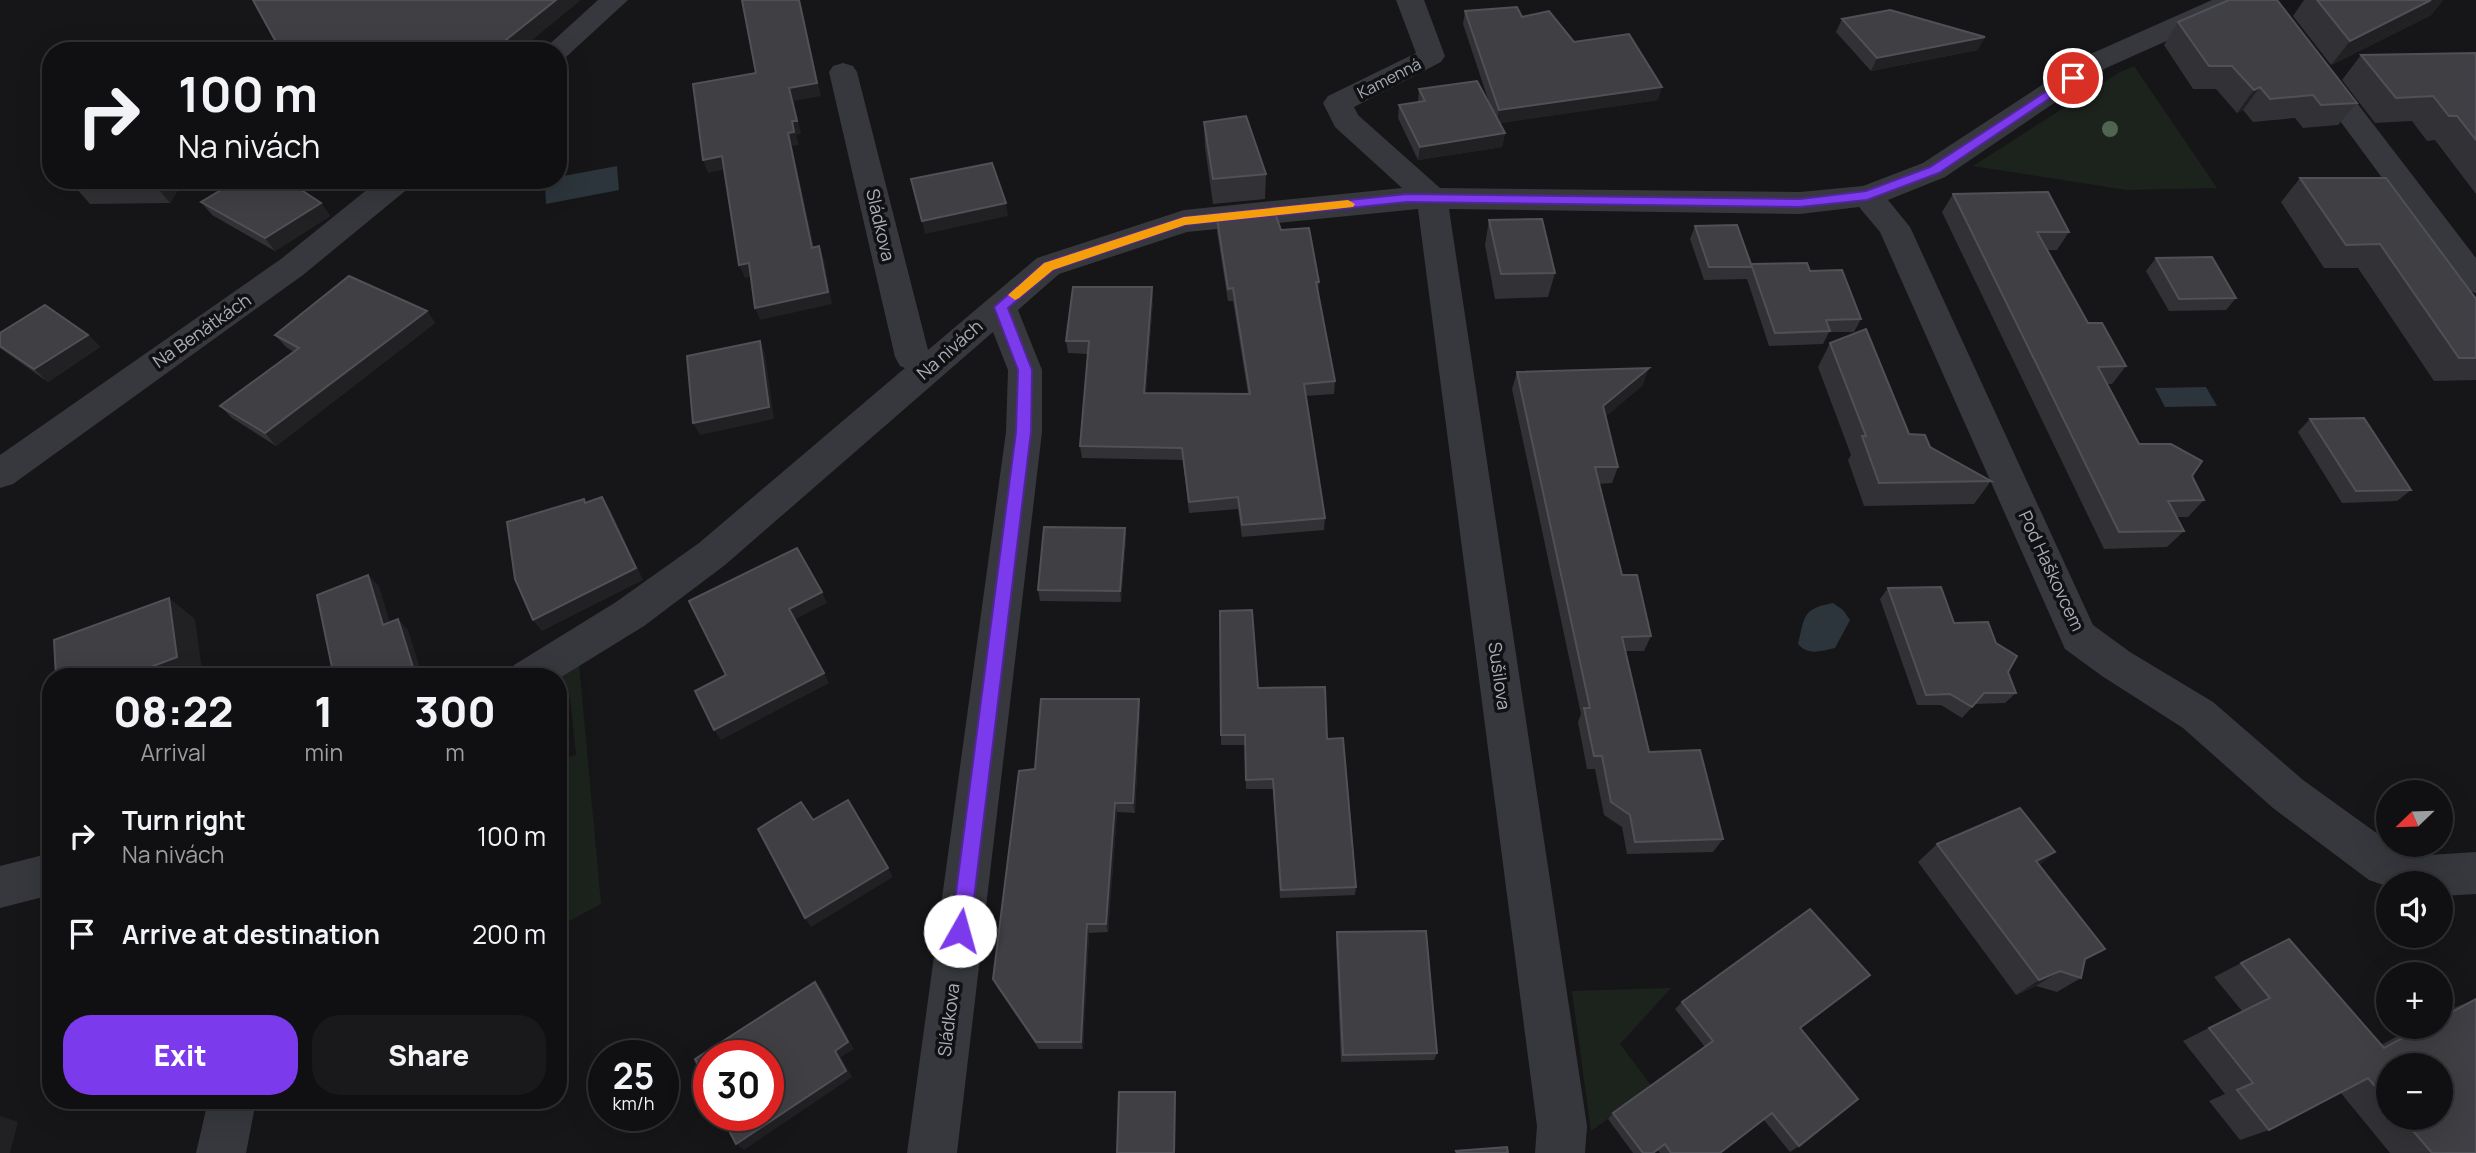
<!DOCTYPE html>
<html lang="en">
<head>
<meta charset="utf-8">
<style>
  :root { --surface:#101012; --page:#19191b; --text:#f1f3f6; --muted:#9c9d9f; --line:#303032; --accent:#7c3aed }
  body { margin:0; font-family:Manrope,sans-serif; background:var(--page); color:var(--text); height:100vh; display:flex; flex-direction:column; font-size:26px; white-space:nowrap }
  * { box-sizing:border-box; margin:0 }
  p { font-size:23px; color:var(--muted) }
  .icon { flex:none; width:38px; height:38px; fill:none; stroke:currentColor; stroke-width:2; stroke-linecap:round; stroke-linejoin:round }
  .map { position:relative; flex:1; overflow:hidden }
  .details { position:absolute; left:42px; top:668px; width:525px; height:441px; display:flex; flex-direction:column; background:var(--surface); border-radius:28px; box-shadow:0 7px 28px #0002,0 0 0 2px var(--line) }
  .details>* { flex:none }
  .hud { position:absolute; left:42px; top:42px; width:525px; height:147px; border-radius:28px; box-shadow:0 7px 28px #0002,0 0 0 2px var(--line); background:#101012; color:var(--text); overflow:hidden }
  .needle { width:46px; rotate:247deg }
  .controls { position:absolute; left:2376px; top:780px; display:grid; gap:14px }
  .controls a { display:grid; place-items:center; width:77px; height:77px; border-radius:50%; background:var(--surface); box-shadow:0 7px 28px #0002,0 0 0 2px var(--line); font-size:35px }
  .speed { position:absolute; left:588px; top:1040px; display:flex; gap:14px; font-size:35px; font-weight:700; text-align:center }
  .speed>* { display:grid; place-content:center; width:91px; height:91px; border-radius:50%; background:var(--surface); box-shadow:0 7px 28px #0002,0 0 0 2px var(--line); line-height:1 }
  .speed small { font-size:18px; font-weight:400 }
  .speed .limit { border:10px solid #d22; background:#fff; color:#111 }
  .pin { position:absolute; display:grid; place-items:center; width:60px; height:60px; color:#fff; margin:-30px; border:4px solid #fff; border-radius:50%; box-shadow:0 2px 7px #0007 }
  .me { position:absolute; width:77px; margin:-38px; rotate:7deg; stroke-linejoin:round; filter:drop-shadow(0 0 5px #0008) }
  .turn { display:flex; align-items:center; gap:24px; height:147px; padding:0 21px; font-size:32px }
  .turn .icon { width:91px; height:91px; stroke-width:2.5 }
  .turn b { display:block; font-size:49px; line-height:60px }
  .eta { display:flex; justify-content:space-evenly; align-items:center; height:119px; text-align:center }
  .eta b { font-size:42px; font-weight:800; line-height:49px }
  .action { display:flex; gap:14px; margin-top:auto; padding:14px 21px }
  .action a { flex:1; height:80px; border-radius:28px; background:var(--accent); color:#fff; font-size:28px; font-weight:800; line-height:80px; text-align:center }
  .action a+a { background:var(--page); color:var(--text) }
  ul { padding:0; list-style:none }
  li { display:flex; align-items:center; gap:21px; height:98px; padding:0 21px }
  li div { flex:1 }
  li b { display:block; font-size:26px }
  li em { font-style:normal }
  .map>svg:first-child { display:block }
  .green { fill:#1c231d }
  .water { fill:#2c353c }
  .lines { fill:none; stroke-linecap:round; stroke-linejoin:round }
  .minor { fill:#37383d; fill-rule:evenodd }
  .tree { fill:#506452 }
  .wall { fill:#323236; fill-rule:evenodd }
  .shaded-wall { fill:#212124 }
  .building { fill:#3f3f44; stroke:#4f5156; stroke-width:2 }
  .route { fill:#7c3aed; stroke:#51269a; stroke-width:2 }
  .slow { fill:#f59e0b }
  .labels { text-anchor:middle; stroke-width:7; stroke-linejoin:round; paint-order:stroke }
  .far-street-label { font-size:16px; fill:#a8adb8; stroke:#111113 }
  .street-label { font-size:18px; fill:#a8adb8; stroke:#111113 }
</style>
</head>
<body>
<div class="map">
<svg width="2476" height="1153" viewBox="0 0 2476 1153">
  <rect width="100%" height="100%" fill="#161618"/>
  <g class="green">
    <polygon points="2134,66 2217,188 2127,190 1973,166 2120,72"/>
    <polygon points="579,663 601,904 558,927 558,761 576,755 570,698 558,701 558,677 554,677"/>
    <polygon points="1671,988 1620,1044 1652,1087 1591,1131 1572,991"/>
  </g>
  <g class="water">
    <polygon points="617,166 619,190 546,204 545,180 558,180 558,177"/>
    <polygon points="2206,387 2217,406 2165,407 2155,388"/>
    <path d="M 1833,603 L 1843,610 L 1850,620 L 1835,648 C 1820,651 1809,656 1798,644 C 1805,616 1802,609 1833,603 Z"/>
  </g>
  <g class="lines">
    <g class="minor">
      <polygon points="598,0 628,0 566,57 558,59 558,51 542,51"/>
      <polygon points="1396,0 1424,0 1445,56 1441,62 1354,107 1358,115 1440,188 1800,192 1863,186 1923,163 2086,56 2212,0 2249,0 2245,6 2106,68 1945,177 1888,200 1910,227 2093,625 2130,652 2213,702 2303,780 2389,842 2389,845 2429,855 2476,852 2476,894 2441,896 2441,884 2389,884 2389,887 2369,880 2273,808 2183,728 2102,676 2065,649 1880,232 1859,207 1800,214 1449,209 1587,1126 1585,1153 1535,1153 1537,1126 1418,209 1187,232 1059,274 1018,310 1042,370 1042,432 957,1153 907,1153 1006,432 1008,370 993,332 725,565 644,626 558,679 558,677 508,677 514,665 616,602 699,543 905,368 900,366 895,357 829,72 833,66 843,63 853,66 857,72 928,350 1037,258 1184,210 1402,188 1335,127 1323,103 1328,96 1416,53"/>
      <polygon points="2317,61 2327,64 2476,258 2476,293 2464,289 2307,76 2303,70 2307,64"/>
      <polygon points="379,180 414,180 410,187 303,275 13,484 0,488 0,455 281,259"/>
      <polygon points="51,853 51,895 0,908 0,866"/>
      <polygon points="208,1101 256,1101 246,1153 196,1153"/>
    </g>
  </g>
  <circle class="tree" cx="2110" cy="129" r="8"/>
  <g class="wall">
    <polygon points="2304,0 2443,0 2431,15 2331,65 2293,16"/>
    <polygon points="1465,11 1522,17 1574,42 1658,100 1499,123 1505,133 1502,147 1418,160 1398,118 1399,105 1418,102 1419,89 1491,108 1463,24"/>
    <polygon points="1842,19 1978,50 1871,71 1836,32"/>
    <polygon points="2178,22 2357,103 2338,125 2303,128 2295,118 2253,122 2243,110 2237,113 2216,89 2193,89 2164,45"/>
    <polygon points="2476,54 2476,194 2435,140 2427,141 2412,121 2375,123 2342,80 2361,55"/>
    <polygon points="1204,122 1266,174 1265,199 1213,204 1205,147"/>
    <polygon points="2300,178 2476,299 2476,380 2434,381 2358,268 2324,268 2281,202"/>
    <polygon points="69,180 184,180 170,203 90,204"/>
    <polygon points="1953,194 2069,232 2057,250 2048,250 2088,323 2126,366 2112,384 2107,384 2139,444 2192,476 2204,500 2188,517 2177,517 2184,531 2167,547 2104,549 1942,212"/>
    <polygon points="201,202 321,203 330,216 275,251 212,215"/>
    <polygon points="1217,219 1281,230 1319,282 1318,292 1335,381 1334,394 1306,396 1325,518 1324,530 1242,537 1238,509 1189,513 1183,460 1082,458 1080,446 1088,354 1068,353 1066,341 1152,287 1153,300 1146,393 1248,394 1233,301 1228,301 1217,232"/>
    <polygon points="1489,220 1555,273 1548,297 1495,299 1485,245"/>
    <polygon points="1695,226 1751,264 1810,271 1861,319 1854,332 1829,332 1823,344 1769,346 1747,279 1704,280 1690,239"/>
    <polygon points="2156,258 2236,298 2226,310 2169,311 2146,271"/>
    <polygon points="427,311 435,323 276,446 232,418 220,406 294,352 286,347 275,335"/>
    <polygon points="0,333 88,335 100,347 48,382 0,348"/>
    <polygon points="1830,343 1909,434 1991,481 1974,504 1864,506 1848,460 1851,455 1818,367"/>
    <polygon points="1517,372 1643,385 1606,416 1618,467 1612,483 1599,484 1622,575 1651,636 1644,651 1625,651 1649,752 1723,839 1713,852 1627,854 1622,827 1604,815 1595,769 1587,769 1578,722 1581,714 1512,389"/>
    <polygon points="2310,419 2411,490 2397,501 2342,503 2298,432"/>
    <polygon points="1125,528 1126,540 1121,602 1040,601 1038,590"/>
    <polygon points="1888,588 1954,623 2008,672 2016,693 2005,703 1975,704 1962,718 1941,705 1917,705 1880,599"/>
    <polygon points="1220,611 1258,688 1327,739 1356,887 1355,895 1280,898 1273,789 1246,789 1245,745 1221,745"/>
    <polygon points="1139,699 1140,709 1135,813 1117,812 1108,932 1089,933 1083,1049 1039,1049 997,987 993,979 1035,769"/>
    <polygon points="1937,844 2055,852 2039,865 2084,961 2081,978 2057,992 2036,986 2016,995 1918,862"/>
    <polygon points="1337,932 1437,1053 1434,1060 1341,1062 1336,940"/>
    <path d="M 2241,963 L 2381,1045 L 2414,1027 L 2441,1027 L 2441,1013 L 2476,999 L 2476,1153 L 2390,1153 L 2340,1092 L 2269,1130 L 2240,1140 L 2209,1101 L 2225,1094 L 2183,1041 L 2242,1011 L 2214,977 ZM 2389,1066 L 2441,1118 L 2389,1118 Z"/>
    <polygon points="1682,1002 1800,1028 1799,1146 1790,1152 1764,1120 1720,1153 1660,1153 1658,1150 1654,1153 1633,1153 1608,1119 1613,1113 1705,1047 1675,1009"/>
  </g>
  <g class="shaded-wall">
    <polygon points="556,0 581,0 519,51 492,51"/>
    <polygon points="799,0 800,0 821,96 794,101 801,134 796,135 799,145 792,146 817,261 812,248 788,133 792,121 789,88"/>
    <polygon points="2431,0 2443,0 2431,15 2331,65 2350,41"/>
    <polygon points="1985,37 1978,50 1871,71 1877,58"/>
    <polygon points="1662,87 1658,100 1496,124 1499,110"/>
    <polygon points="2260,87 2243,110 2237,113 2254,90"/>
    <polygon points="1505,133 1502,147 1418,160 1420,147"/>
    <polygon points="722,156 728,169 708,173 703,160"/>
    <polygon points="151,180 184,180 170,203"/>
    <polygon points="321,203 330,216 275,251 265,238"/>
    <polygon points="1006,203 1008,216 925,234 922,221"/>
    <polygon points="819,246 824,259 832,304 760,320 755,308"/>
    <polygon points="749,263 754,276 745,278 739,265"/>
    <polygon points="1152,287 1153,300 1145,405 1144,393"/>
    <polygon points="427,311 435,323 276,446 265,433"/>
    <polygon points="88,335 100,347 48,382 34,369"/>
    <polygon points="760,341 765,354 774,419 700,435 693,423"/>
    <polygon points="1649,368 1643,385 1598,423 1603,406"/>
    <polygon points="602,497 610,509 643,580 542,631 533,620"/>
    <polygon points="1125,528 1126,540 1121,602 1120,591"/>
    <polygon points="368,575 379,586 394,636 383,625"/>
    <polygon points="822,592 827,603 794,620 789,609"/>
    <polygon points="169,598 195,619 203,677 124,677"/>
    <polygon points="398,619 408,630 423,677 416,677"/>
    <polygon points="824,673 829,683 721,740 714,730"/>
    <polygon points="1139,699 1140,709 1135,813 1133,803"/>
    <polygon points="1115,803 1117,812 1108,932 1106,924"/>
    <polygon points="2055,852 2033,870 2036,861"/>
    <polygon points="888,868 893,877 811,927 805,918"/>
    <polygon points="1087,924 1089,933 1083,1049 1081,1042"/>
    <polygon points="2060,971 2036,986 2016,995 2039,980"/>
    <polygon points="815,982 822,990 854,1049 841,1057 852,1077 744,1150 736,1144"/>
    <polygon points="1175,1092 1176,1098 1175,1153 1174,1153"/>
    <polygon points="0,1116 18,1122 10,1153 0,1153"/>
  </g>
  <g class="building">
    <polygon points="253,0 556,0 492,51 281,51"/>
    <polygon points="742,0 799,0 817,83 789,88 797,121 792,121 794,132 788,133 812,248 819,246 828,292 755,308 749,263 739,265 722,156 703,160 693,84 756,73"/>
    <polygon points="2229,0 2277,0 2357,103 2321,105 2313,95 2270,99 2260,87 2254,90 2232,66 2209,66 2178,22"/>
    <polygon points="2317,0 2431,0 2350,41"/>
    <polygon points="1517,7 1522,17 1549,11 1574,42 1629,34 1662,87 1499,110 1465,11"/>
    <polygon points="1890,10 1985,37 1877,58 1842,19"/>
    <polygon points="2476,53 2476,140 2457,116 2449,116 2433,96 2396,98 2361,55"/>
    <polygon points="1477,81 1505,133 1420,147 1399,105 1425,101 1419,89"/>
    <polygon points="1246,116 1266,174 1213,179 1204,122"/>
    <polygon points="992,163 1006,203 922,221 911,179"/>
    <polygon points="2300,178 2386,178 2476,299 2476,358 2459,358 2380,244 2346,245"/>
    <polygon points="238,180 248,180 257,186 266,180 286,180 321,203 265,238 201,202"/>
    <polygon points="2048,192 2069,232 2037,232 2088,323 2102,323 2126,366 2098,367 2139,444 2171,444 2202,461 2192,476 2204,500 2168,501 2184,531 2119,532 1953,194"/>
    <polygon points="1275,213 1281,230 1309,228 1319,282 1316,282 1335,381 1304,384 1325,518 1242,525 1238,497 1189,502 1182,448 1080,446 1089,341 1066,341 1073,287 1152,287 1144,393 1250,394 1233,288 1228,289 1217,219"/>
    <polygon points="1542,219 1555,273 1501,274 1489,220"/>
    <polygon points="1737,225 1752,267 1709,267 1695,226"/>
    <polygon points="2212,257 2236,298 2179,299 2156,258"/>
    <polygon points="1807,263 1810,271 1842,270 1861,319 1826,320 1830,331 1775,333 1751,264"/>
    <polygon points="349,276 427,311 265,433 220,406 299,348 275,335"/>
    <polygon points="45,305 88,335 34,369 0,346 0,333"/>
    <polygon points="1866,329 1909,434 1925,435 1930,447 1991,481 1879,483 1862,436 1866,436 1830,343"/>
    <polygon points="760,341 769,407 693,423 687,356"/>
    <polygon points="1649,368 1603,406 1618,467 1595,467 1622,575 1637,575 1651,636 1622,637 1649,752 1700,750 1723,839 1635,842 1630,815 1611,802 1602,756 1594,756 1584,708 1590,708 1517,372"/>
    <polygon points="2364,418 2411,490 2356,491 2310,419"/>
    <polygon points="602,497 636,568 533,620 515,579 507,522 584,499 585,503"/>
    <polygon points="1044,527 1125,528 1120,591 1038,590"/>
    <polygon points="797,548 822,592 789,609 824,673 714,730 695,691 726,675 689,601"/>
    <polygon points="368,575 383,625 398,619 416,677 334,677 317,595"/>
    <polygon points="1941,587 1954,623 1988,622 1996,643 2017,656 2008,672 2016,693 1984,693 1972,707 1950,694 1926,695 1888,588"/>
    <polygon points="169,598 177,657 124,677 56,677 54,640"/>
    <polygon points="1252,610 1258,688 1325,687 1327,739 1343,738 1356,887 1281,890 1273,779 1246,780 1245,735 1221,735 1220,611"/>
    <polygon points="1041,699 1139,699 1133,803 1115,803 1106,924 1087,924 1081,1042 1036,1042 993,979 1019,771 1035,769"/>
    <polygon points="848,800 888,868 805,918 758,829 801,802 813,820"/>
    <polygon points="2020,808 2055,852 2036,861 2105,949 2085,959 2081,978 2060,971 2039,980 1937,844"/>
    <polygon points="1810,909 1870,975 1800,1028 1858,1099 1799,1146 1772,1113 1720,1153 1671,1153 1665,1144 1653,1153 1643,1153 1613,1113 1713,1041 1682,1002"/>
    <polygon points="1426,931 1437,1053 1343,1055 1337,932"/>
    <polygon points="2289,939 2384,1048 2423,1027 2441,1027 2441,1018 2476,999 2476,1153 2432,1153 2402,1118 2441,1118 2441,1066 2389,1066 2389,1102 2368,1078 2269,1130 2237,1090 2253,1083 2209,1028 2270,998 2241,963"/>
    <polygon points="815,982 848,1042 835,1051 846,1071 736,1144 721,1115 768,1115 768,1055 709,1055 709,1088 695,1059"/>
    <polygon points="1119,1092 1175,1092 1174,1153 1117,1153"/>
    <polygon points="1507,1147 1508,1153 1457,1153 1456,1151"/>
  </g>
  <polygon class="route" points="2073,74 2077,75 2077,80 1939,173 1867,200 1800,207 1407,202 1185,225 1053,270 1008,308 1032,370 1031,432 970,931 967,938 960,941 954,938 951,931 1016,432 1018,370 994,307 1044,263 1184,217 1407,194 1800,199 1866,191 1930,167"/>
  <polygon class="slow" points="1348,200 1355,204 1353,207 1185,225 1053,270 1019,298 1015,300 1008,295 1044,263 1184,217"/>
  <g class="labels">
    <g class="far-street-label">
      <text transform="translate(1389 78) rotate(-27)" y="6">Kamenná</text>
    </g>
    <g class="street-label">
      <text transform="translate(880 225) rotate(77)" y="6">Sládkova</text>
      <text transform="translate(202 331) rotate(-35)" y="6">Na Benátkách</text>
      <text transform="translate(950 350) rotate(-41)" y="6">Na nivách</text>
      <text transform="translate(2051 571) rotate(65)" y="6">Pod Haškovcem</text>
      <text transform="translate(1499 676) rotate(82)" y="6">Sušilova</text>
      <text transform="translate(949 1020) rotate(-83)" y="6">Sládkova</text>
    </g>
  </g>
</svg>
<div class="controls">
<a><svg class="needle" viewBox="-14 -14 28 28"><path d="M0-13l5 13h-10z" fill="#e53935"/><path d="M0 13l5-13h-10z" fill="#9c9d9f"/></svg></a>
<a><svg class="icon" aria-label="sound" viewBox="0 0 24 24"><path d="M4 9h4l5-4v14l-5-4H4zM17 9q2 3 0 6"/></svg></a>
<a>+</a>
<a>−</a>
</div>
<div class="speed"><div>25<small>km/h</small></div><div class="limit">30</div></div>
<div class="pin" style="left:2073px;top:78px;background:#d93025"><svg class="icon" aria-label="arrive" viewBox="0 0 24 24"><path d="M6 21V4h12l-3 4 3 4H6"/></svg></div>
<svg class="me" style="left:960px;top:931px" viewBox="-20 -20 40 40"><circle r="19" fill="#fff"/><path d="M0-13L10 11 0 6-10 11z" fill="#7c3aed"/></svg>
<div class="hud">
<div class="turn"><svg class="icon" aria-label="right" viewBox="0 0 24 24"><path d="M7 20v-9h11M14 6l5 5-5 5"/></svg><div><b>100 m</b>Na nivách</div></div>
</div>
<section class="details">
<div class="eta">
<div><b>08:22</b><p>Arrival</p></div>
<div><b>1</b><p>min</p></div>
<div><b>300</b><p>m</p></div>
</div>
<ul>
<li><svg class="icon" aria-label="right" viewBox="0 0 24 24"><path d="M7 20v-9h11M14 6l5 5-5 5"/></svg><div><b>Turn right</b><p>Na nivách</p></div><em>100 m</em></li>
<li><svg class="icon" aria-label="arrive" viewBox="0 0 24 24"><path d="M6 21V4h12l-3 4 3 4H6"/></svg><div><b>Arrive at destination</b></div><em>200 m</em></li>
</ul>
<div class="action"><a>Exit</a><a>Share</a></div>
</section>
</div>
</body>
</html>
